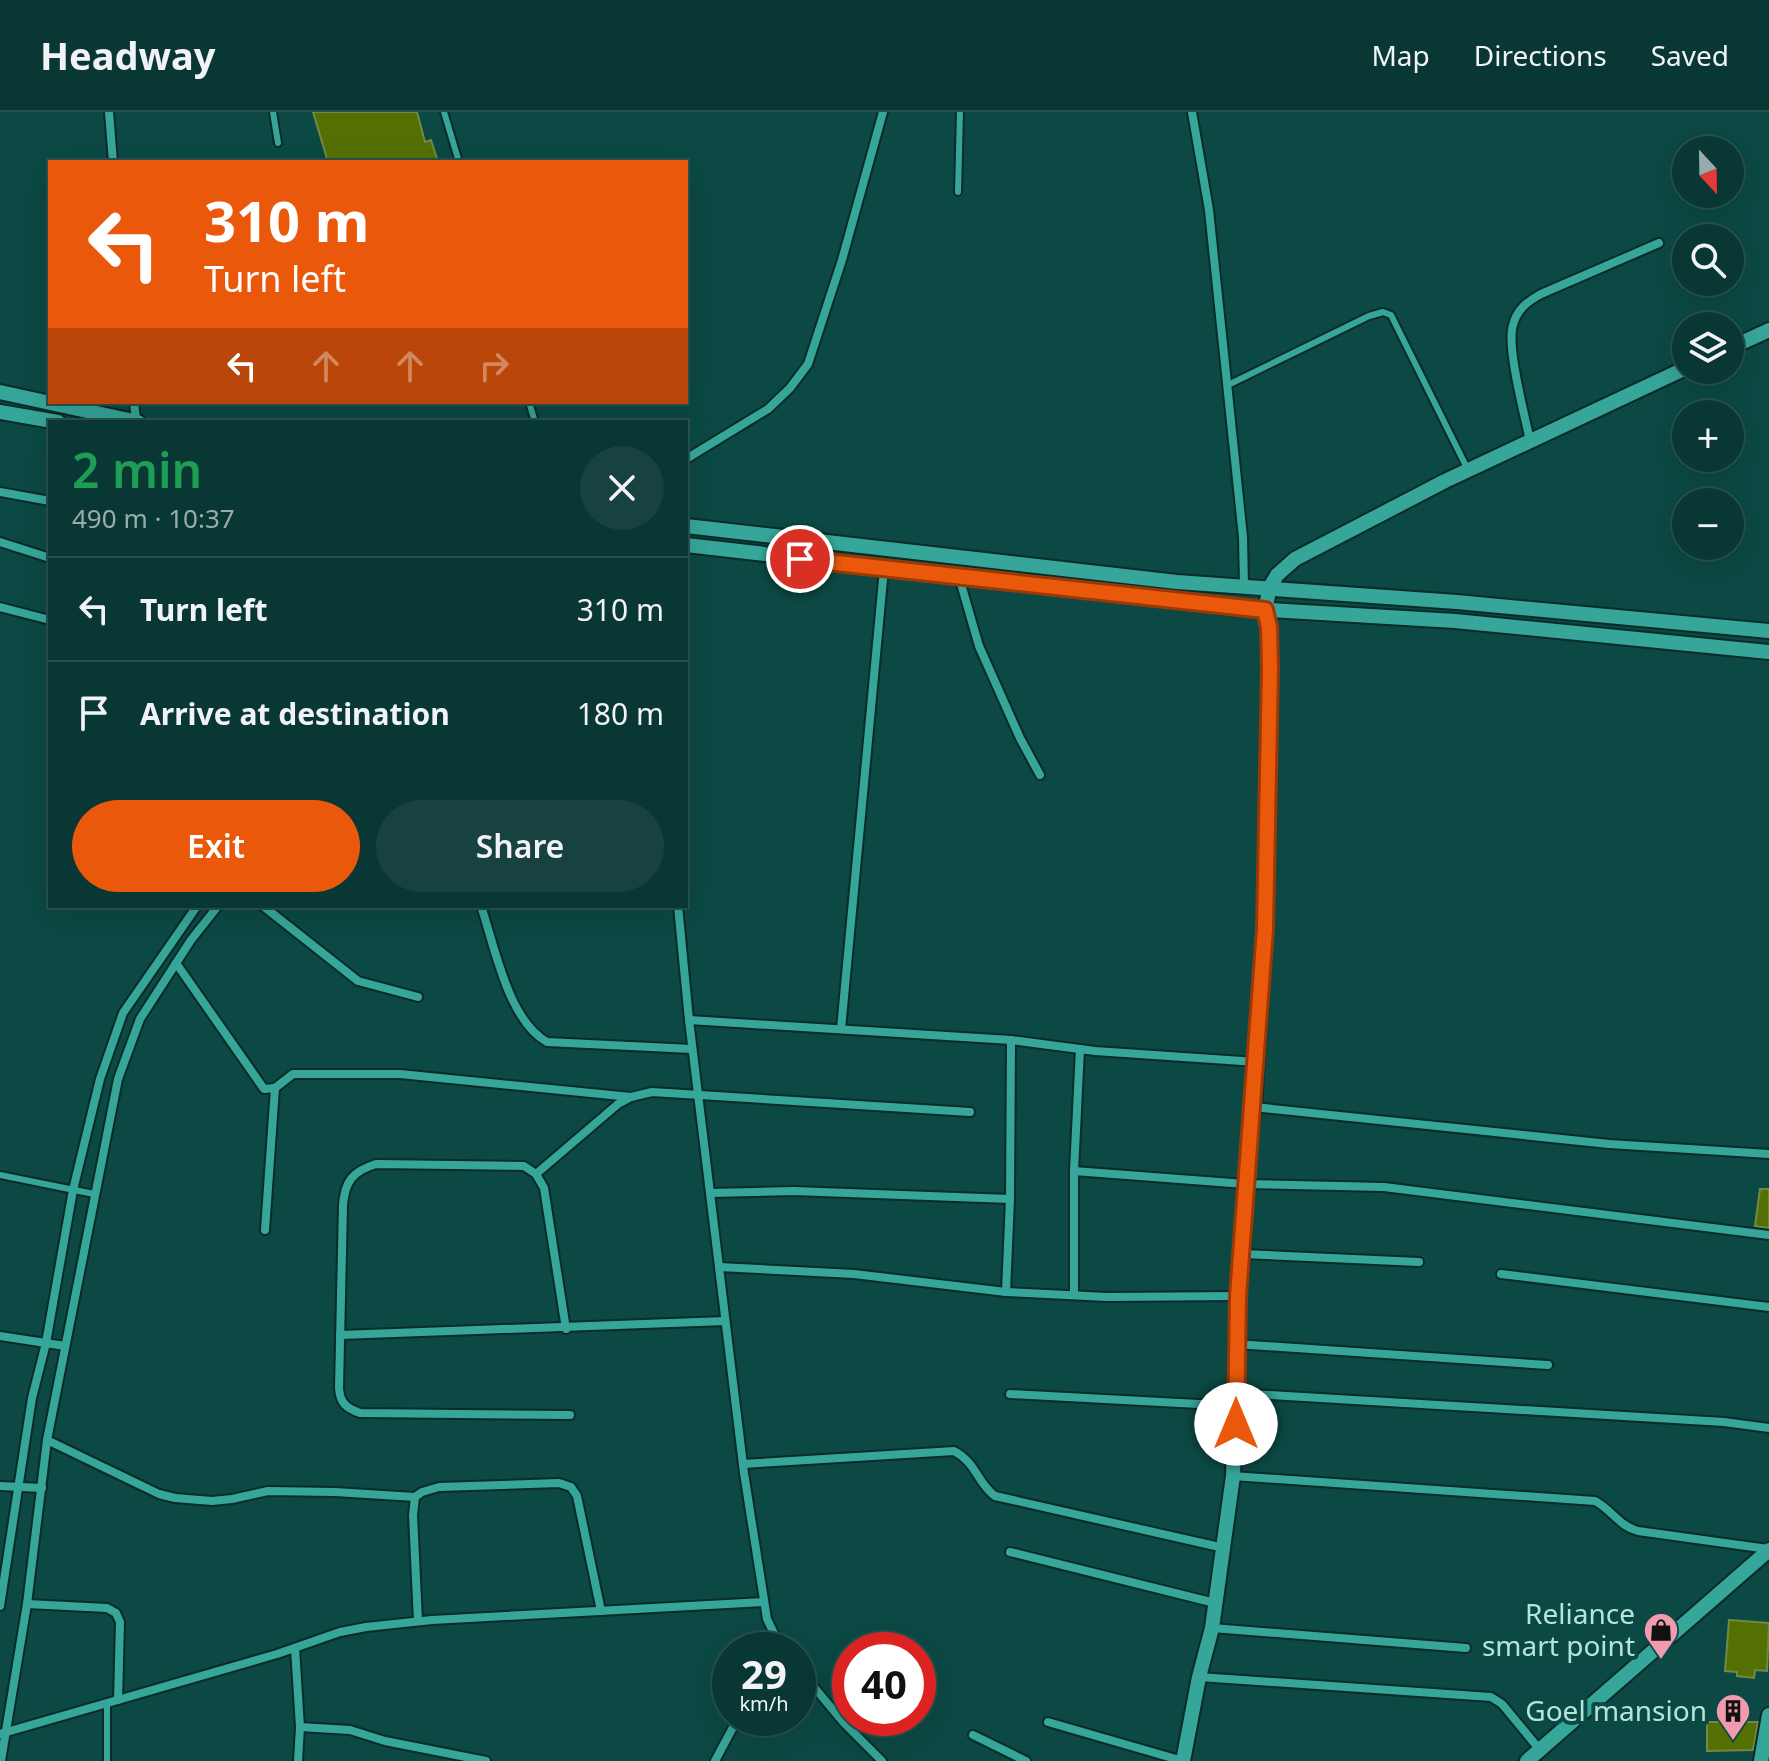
<!DOCTYPE html>
<html lang="en">
<head>
<meta charset="utf-8">
<style>
  :root { --surface:#093733; --page:#17423f; --text:#f1f3f6; --muted:#99acac; --line:#29514e; --accent:#ea580c }
  body { margin:0; font-family:"Noto Sans",sans-serif; background:var(--page); color:var(--text); height:100vh; display:flex; flex-direction:column; font-size:30px; white-space:nowrap }
  * { box-sizing:border-box; margin:0 }
  p { font-size:26px; color:var(--muted) }
  .icon { flex:none; width:44px; height:44px; fill:none; stroke:currentColor; stroke-width:2; stroke-linecap:round; stroke-linejoin:round }
  .map { position:relative; flex:1; overflow:hidden }
  .details { position:absolute; left:48px; top:308px; width:640px; height:488px; display:flex; flex-direction:column; background:var(--surface); border-radius:0px; box-shadow:0 8px 32px #0002,0 0 0 2px var(--line) }
  .details>* { flex:none }
  .guide { position:absolute; left:48px; top:48px; width:640px; height:244px; border-radius:0px; box-shadow:0 8px 32px #0002,0 0 0 2px var(--line); background:#ea580c; color:#fff; overflow:hidden }
  .needle { width:52px; rotate:158deg }
  .fabs { position:absolute; left:1672px; top:24px; display:grid; gap:16px }
  .fabs a { display:grid; place-items:center; width:72px; height:72px; border-radius:50%; background:var(--surface); box-shadow:0 8px 32px #0002,0 0 0 2px var(--line); font-size:40px }
  .speed { position:absolute; left:712px; top:1520px; display:flex; gap:16px; font-size:40px; font-weight:700; text-align:center }
  .speed>* { display:grid; place-content:center; width:104px; height:104px; border-radius:50%; background:var(--surface); box-shadow:0 8px 32px #0002,0 0 0 2px var(--line); line-height:1 }
  .speed small { font-size:20px; font-weight:400 }
  .speed .limit { border:12px solid #d22; background:#fff; color:#111 }
  .pin { position:absolute; display:grid; place-items:center; width:68px; height:68px; color:#fff; margin:-34px; border:4px solid #fff; border-radius:50%; box-shadow:0 2px 8px #0007 }
  .me { position:absolute; width:88px; margin:-44px; rotate:0deg; stroke-linejoin:round; filter:drop-shadow(0 0 6px #0008) }
  .turn { display:flex; align-items:center; gap:28px; height:168px; padding:0 24px; font-size:36px }
  .turn .icon { width:104px; height:104px; stroke-width:2.5 }
  .turn b { display:block; font-size:56px; line-height:68px }
  .lanes { display:flex; align-items:center; height:76px; padding:0 24px; background:#0003; justify-content:center; gap:40px; direction:ltr }
  .lanes .off { opacity:.35 }
  .round { display:grid; place-items:center; flex:none; width:84px; height:84px; border-radius:42px; background:var(--page) }
  .summary { display:flex; align-items:center; justify-content:space-between; height:136px; padding:0 24px }
  h1 { font-size:48px; font-weight:600; line-height:60px; color:#1e9e55 }
  .cta { display:flex; gap:16px; margin-top:auto; padding:16px 24px }
  .cta a { flex:1; height:92px; border-radius:48px; background:var(--accent); color:#fff; font-size:32px; font-weight:600; line-height:92px; text-align:center }
  .cta a+a { background:var(--page); color:var(--text) }
  ul { padding:0; list-style:none }
  li { display:flex; align-items:center; gap:24px; height:104px; padding:0 24px; border-top:2px solid var(--line) }
  li div { flex:1 }
  li b { display:block; font-size:30px }
  li em { font-style:normal }
  header { display:flex; align-items:center; gap:48px; box-sizing:border-box; height:112px; padding:0 40px; background:var(--surface); border-bottom:2px solid var(--line) }
  header strong { font-size:38px }
  nav { display:flex; gap:44px; margin-inline-start:auto; font-size:28px }
  .map>svg:first-child { display:block }
  .building { fill:#547002; stroke:#718944; stroke-width:2 }
  .lines { fill:none; stroke-linecap:round; stroke-linejoin:round }
  .service-casing { stroke:#0a2c29; stroke-width:10 }
  .minor-casing { stroke:#0a2c29; stroke-width:12 }
  .tertiary-casing { stroke:#0a2c29; stroke-width:18 }
  .service { stroke:#37a69a; stroke-width:6 }
  .minor { stroke:#37a69a; stroke-width:8 }
  .tertiary { stroke:#37a69a; stroke-width:14 }
  .route-casing { stroke:#983908; stroke-width:20 }
  .route { stroke:#ea580c; stroke-width:14 }
  .labels { text-anchor:middle; stroke-width:8; stroke-linejoin:round; paint-order:stroke }
  .poi-label { font-size:28px; fill:#b5e4dd; stroke:#0c4944; text-anchor:end }
</style>
</head>
<body>
<header>
<strong>Headway</strong>
<nav><a>Map</a><a>Directions</a><a>Saved</a></nav>
</header>
<div class="map">
<svg width="1769" height="1649" viewBox="0 0 1769 1649">
  <rect width="100%" height="100%" fill="#0c4944"/>
  <g class="building">
    <polygon points="313,0 417,0 425,30 431,28 438,50 328,50"/>
    <polygon points="1760,1077 1769,1077 1769,1116 1755,1114"/>
    <polygon points="1729,1508 1769,1511 1767,1559 1755,1558 1754,1566 1737,1564 1737,1560 1725,1559"/>
    <polygon points="1707,1610 1758,1610 1753,1638 1707,1639"/>
  </g>
  <g class="lines">
    <g class="service-casing">
      <g id="service">
        <polyline points="273,0 278,31"/>
        <polyline points="444,0 459,50"/>
        <polyline points="958,80 960,0"/>
        <polyline points="1228,273 1369,204 1383,200 1391,203 1468,358"/>
        <polyline points="529,290 535,310"/>
        <polyline points="0,1063 94,1082"/>
        <polyline points="107,1649 107,1591"/>
      </g>
    </g>
    <g class="minor-casing">
      <g id="minor">
        <polyline points="109,0 113,50"/>
        <polyline points="1192,0 1209,98 1243,425 1244,474"/>
        <polyline points="134,290 136,309"/>
        <path d="M 1530,329 C 1525,304 1506,234 1513,213 C 1517,197 1528,189 1541,182 L 1659,131"/>
        <polyline points="686,347 768,297 790,276 808,252 842,148 883,0"/>
        <polyline points="0,380 50,389"/>
        <polyline points="0,430 50,446"/>
        <polyline points="959,465 979,534 1020,626 1040,663"/>
        <polyline points="0,495 50,508"/>
        <polyline points="263,794 358,869 418,885"/>
        <path d="M 481,794 C 495,835 508,908 547,930 L 692,937"/>
        <polyline points="678,794 689,908 744,1361 767,1507 782,1538"/>
        <polyline points="176,851 264,977 275,976 293,962 400,962 631,985"/>
        <polyline points="689,908 1011,928 1095,939 1257,950"/>
        <polyline points="841,917 884,457"/>
        <polyline points="1254,995 1609,1032 1769,1042"/>
        <polyline points="1074,1059 1245,1072 1384,1075 1769,1123"/>
        <polyline points="536,1062 618,992 631,985 652,980 970,1000"/>
        <polyline points="710,1081 794,1079 1010,1087"/>
        <polyline points="265,1118 275,976"/>
        <polyline points="1243,1142 1419,1150"/>
        <polyline points="719,1155 854,1162 1006,1180 1107,1185 1238,1184"/>
        <polyline points="1501,1162 1769,1195"/>
        <polyline points="1006,1180 1010,1087 1011,928"/>
        <polyline points="1074,1182 1074,1059 1080,937"/>
        <path d="M 566,1217 L 544,1076 L 536,1062 L 524,1054 L 376,1052 C 353,1059 345,1069 343,1093 L 339,1276 C 340,1291 346,1296 360,1301 L 570,1303"/>
        <polyline points="340,1223 725,1209"/>
        <polyline points="0,1224 65,1234"/>
        <polyline points="1236,1232 1548,1253"/>
        <polyline points="1236,1281 1724,1310 1769,1316"/>
        <polyline points="1010,1282 1236,1294"/>
        <polyline points="47,1328 159,1382 175,1386 212,1389 232,1387 268,1379 335,1380 415,1385"/>
        <path d="M 743,1352 L 954,1339 C 977,1351 977,1371 995,1384 L 1224,1436"/>
        <path d="M 1233,1364 L 1595,1389 C 1612,1398 1619,1414 1638,1419 L 1768,1437"/>
        <polyline points="0,1374 42,1376"/>
        <polyline points="1010,1440 1215,1491"/>
        <polyline points="27,1492 107,1496 116,1501 120,1510 118,1588"/>
        <polyline points="0,1494 32,1286 46,1231 73,1078 100,967 123,901 197,794"/>
        <polyline points="418,1509 413,1403 415,1385 422,1380 439,1375 559,1371 571,1375 577,1384 601,1499"/>
        <polyline points="1212,1516 1466,1536"/>
        <polyline points="295,1536 300,1615 298,1649"/>
        <polyline points="798,1556 844,1611 882,1649"/>
        <polyline points="1199,1565 1491,1585 1502,1592 1540,1638"/>
        <polyline points="1048,1610 1183,1649"/>
        <polyline points="300,1615 350,1618 385,1629 486,1649"/>
        <polyline points="0,1622 277,1542 340,1520 366,1515 432,1508 764,1490"/>
        <polyline points="973,1623 1026,1649"/>
        <polyline points="1,1649 27,1492 47,1328 118,967 140,907 191,828 218,794"/>
        <polyline points="715,1649 738,1606"/>
      </g>
    </g>
    <g class="tertiary-casing">
      <g id="tertiary">
        <polyline points="1730,236 1769,218"/>
        <polyline points="0,280 138,310"/>
        <polyline points="0,300 58,310"/>
        <polyline points="686,414 1177,470 1457,490 1769,519"/>
        <polyline points="686,433 1238,496 1455,509 1769,540"/>
        <polyline points="1183,1649 1199,1565 1212,1516 1233,1364 1238,1184 1243,1142 1245,1072 1254,995 1265,817 1270,556 1269,515 1265,498 1270,475 1277,463 1295,447 1445,369 1686,256"/>
        <polyline points="1527,1649 1769,1438"/>
        <polyline points="1761,1649 1769,1603"/>
      </g>
    </g>
    <use href="#service" class="service"/>
    <use href="#minor" class="minor"/>
    <use href="#tertiary" class="tertiary"/>
  </g>
  <g class="lines">
    <g class="route-casing">
      <polyline id="route" points="800,447 1265,498 1269,515 1270,556 1265,817 1238,1184 1236,1312"/>
    </g>
    <use href="#route" class="route"/>
  </g>
  <defs>
    <g id="shop-pin" transform="scale(1.8)"><path d="M0 17L-7.5 6A9.5 9.5 0 1 1 7.5 6Z" fill="#f29aae" stroke="#0c4944"/><path d="M-5-2.5h2.3a2.7 3.5 0 0 1 5.4 0H5L5.5 6h-11ZM-1.5-2.5h3a1.5 2.3 0 0 0-3 0Z" fill="#111"/></g>
    <g id="building-pin" transform="scale(1.8)"><path d="M0 17L-7.5 6A9.5 9.5 0 1 1 7.5 6Z" fill="#f29aae" stroke="#0c4944"/><path d="M-4-6H4V6H1V3H-1V6H-4ZM-2.5-4.3h1.7v1.8h-1.7ZM.8-4.3h1.7v1.8H.8ZM-2.5-1h1.7V.8h-1.7ZM.8-1h1.7V.8H.8Z" fill="#111"/></g>
  </defs>
  <g fill-rule="evenodd">
    <use href="#shop-pin" x="1661" y="1518"/>
    <use href="#building-pin" x="1733" y="1599"/>
  </g>
  <g class="labels">
    <g class="poi-label">
      <text x="1635" y="1512">Reliance<tspan x="1635" dy="32">smart point</tspan></text>
      <text x="1707" y="1609">Goel mansion</text>
    </g>
  </g>
</svg>
<div class="fabs">
<a><svg class="needle" viewBox="-14 -14 28 28"><path d="M0-13l5 13h-10z" fill="#e53935"/><path d="M0 13l5-13h-10z" fill="#99acac"/></svg></a>
<a><svg class="icon" aria-label="search" viewBox="0 0 24 24"><circle cx="10" cy="10" r="6"/><path d="M15 15l6 6"/></svg></a>
<a><svg class="icon" aria-label="layers" viewBox="0 0 24 24"><path d="M12 4l9 5-9 5-9-5zM3 14l9 5 9-5"/></svg></a>
<a>+</a>
<a>−</a>
</div>
<div class="speed"><div>29<small>km/h</small></div><div class="limit">40</div></div>
<div class="pin" style="left:800px;top:447px;background:#d93025"><svg class="icon" aria-label="arrive" viewBox="0 0 24 24"><path d="M6 21V4h12l-3 4 3 4H6"/></svg></div>
<svg class="me" style="left:1236px;top:1312px" viewBox="-20 -20 40 40"><circle r="19" fill="#fff"/><path d="M0-13L10 11 0 6-10 11z" fill="#ea580c"/></svg>
<div class="guide">
<div class="turn"><svg class="icon" aria-label="left" viewBox="0 0 24 24"><path d="M17 20v-9H6M10 6l-5 5 5 5"/></svg><div><b>310 m</b>Turn left</div></div>
<div class="lanes"><svg class="icon" aria-label="left" viewBox="0 0 24 24"><path d="M17 20v-9H6M10 6l-5 5 5 5"/></svg><svg class="icon off" aria-label="ahead" viewBox="0 0 24 24"><path d="M12 20V5M6 11l6-6 6 6"/></svg><svg class="icon off" aria-label="ahead" viewBox="0 0 24 24"><path d="M12 20V5M6 11l6-6 6 6"/></svg><svg class="icon off" aria-label="right" viewBox="0 0 24 24"><path d="M7 20v-9h11M14 6l5 5-5 5"/></svg></div>
</div>
<section class="details">
<div class="summary"><div><h1>2 min</h1><p>490 m · 10:37</p></div><a class="round"><svg class="icon" aria-label="close" viewBox="0 0 24 24"><path d="M6 6l12 12M18 6L6 18"/></svg></a></div>
<ul>
<li><svg class="icon" aria-label="left" viewBox="0 0 24 24"><path d="M17 20v-9H6M10 6l-5 5 5 5"/></svg><div><b>Turn left</b></div><em>310 m</em></li>
<li><svg class="icon" aria-label="arrive" viewBox="0 0 24 24"><path d="M6 21V4h12l-3 4 3 4H6"/></svg><div><b>Arrive at destination</b></div><em>180 m</em></li>
</ul>
<div class="cta"><a>Exit</a><a>Share</a></div>
</section>
</div>
</body>
</html>
